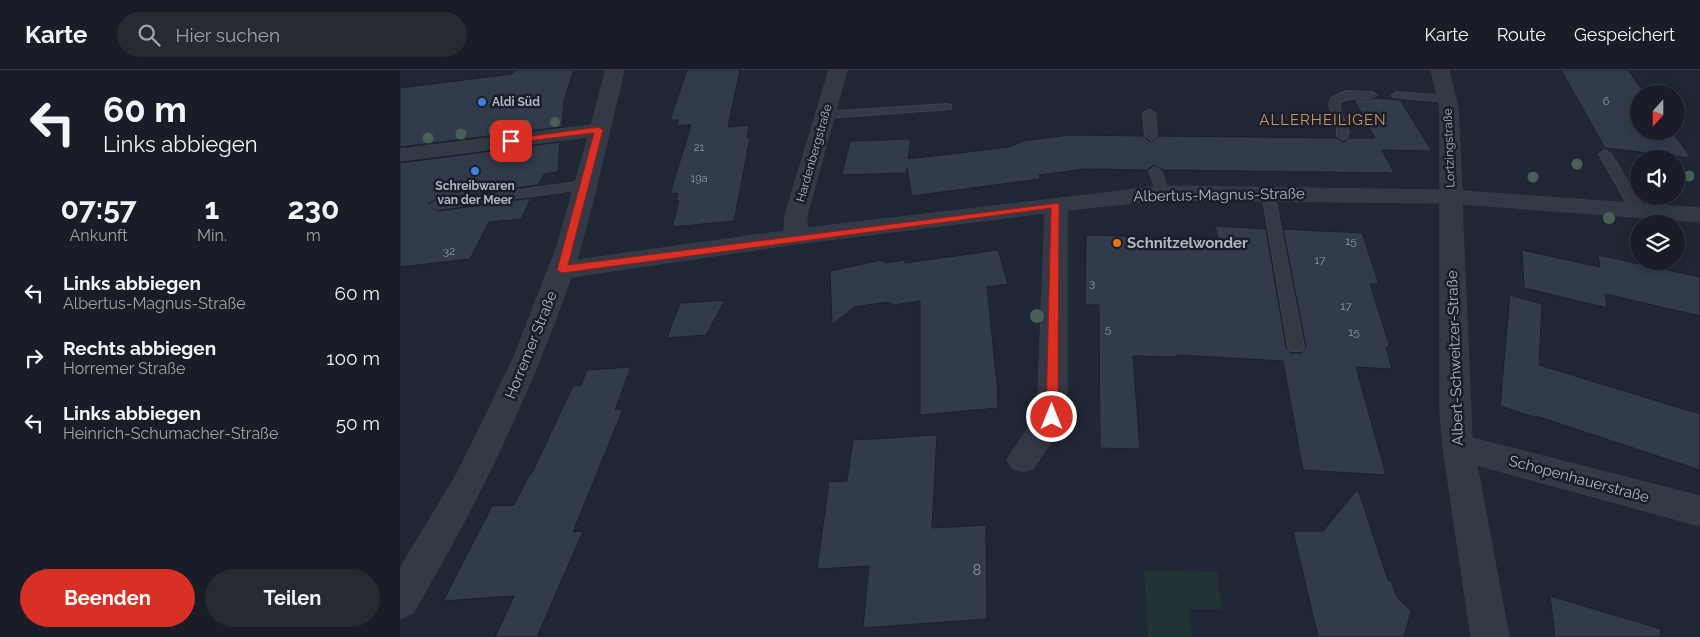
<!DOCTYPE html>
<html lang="de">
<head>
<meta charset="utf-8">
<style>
  :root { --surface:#181d27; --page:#252a33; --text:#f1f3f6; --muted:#9fa2a7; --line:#363b44; --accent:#d93025 }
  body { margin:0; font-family:Raleway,sans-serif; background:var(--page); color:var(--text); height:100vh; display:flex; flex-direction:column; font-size:19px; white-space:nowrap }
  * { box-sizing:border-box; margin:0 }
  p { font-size:16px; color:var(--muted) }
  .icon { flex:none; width:28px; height:28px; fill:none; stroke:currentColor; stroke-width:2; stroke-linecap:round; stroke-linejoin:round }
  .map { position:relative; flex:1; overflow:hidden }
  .details { display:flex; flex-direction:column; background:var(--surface); width:400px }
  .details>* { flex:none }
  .hud { background:#181d27; color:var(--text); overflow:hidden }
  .needle { width:32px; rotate:201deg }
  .fabs { position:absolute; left:1230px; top:15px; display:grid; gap:10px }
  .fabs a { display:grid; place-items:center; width:55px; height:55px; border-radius:50%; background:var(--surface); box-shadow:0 2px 12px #0003,0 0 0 1px var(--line); font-size:25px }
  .pin { position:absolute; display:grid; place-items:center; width:42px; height:42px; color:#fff; margin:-21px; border-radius:10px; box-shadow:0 2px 8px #0006 }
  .me { position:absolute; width:55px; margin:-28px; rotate:0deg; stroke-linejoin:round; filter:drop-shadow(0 0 4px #0008) }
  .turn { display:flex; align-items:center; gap:18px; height:105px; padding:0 20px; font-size:22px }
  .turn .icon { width:65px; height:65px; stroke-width:2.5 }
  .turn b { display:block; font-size:35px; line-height:42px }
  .eta { display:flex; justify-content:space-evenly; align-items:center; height:85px; text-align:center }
  .eta b { font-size:30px; font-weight:700; line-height:35px }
  .action { display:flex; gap:10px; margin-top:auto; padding:10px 20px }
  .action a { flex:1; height:58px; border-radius:30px; background:var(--accent); color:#fff; font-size:20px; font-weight:700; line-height:58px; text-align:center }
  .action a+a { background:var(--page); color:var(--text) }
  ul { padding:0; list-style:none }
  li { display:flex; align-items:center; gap:15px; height:65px; padding:0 20px }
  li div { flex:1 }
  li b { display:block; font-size:19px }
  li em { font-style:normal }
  header { display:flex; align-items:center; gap:30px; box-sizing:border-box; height:70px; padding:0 25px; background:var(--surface); border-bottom:1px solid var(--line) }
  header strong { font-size:24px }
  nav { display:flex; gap:28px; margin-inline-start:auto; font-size:18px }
  .search { width:350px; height:45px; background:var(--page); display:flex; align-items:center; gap:12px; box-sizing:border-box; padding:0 18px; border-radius:28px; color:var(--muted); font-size:19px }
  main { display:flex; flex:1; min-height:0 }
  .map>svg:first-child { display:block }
  .green { fill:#223235 }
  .building { fill:#323b4b; stroke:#1b202b }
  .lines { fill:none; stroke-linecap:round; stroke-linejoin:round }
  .service-casing { stroke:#3d424e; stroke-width:2 }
  .minor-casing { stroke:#3d424e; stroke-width:1 }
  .service { fill:#333945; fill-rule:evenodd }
  .minor { fill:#333945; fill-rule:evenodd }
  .tree { fill:#476157 }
  .route { fill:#d93025; stroke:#8d1f18 }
  .shop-dot { fill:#3f7fe0; stroke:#191e29; stroke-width:2 }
  .food-dot { fill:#e8710a; stroke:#191e29; stroke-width:2 }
  .labels { text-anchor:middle; stroke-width:5; stroke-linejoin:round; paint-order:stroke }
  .far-number-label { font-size:11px; fill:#8c94a2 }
  .far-poi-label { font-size:12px; font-weight:bold; fill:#adb4c2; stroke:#191e29; text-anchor:start }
  .far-street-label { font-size:12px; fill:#adb4c2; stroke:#191e29 }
  .number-label { font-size:12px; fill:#8c94a2 }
  .far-quarter-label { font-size:15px; letter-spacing:1px; fill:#cc965e; stroke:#191e29 }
  .street-label { font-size:15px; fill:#adb4c2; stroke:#191e29 }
  .poi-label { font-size:15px; font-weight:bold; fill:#adb4c2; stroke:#191e29; text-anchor:start }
  .near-number-label { font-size:15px; fill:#8c94a2 }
</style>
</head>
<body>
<header>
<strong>Karte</strong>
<div class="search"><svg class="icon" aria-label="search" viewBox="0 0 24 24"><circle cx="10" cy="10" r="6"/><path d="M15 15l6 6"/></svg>Hier suchen</div>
<nav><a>Karte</a><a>Route</a><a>Gespeichert</a></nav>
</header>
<main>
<section class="details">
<div class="hud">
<div class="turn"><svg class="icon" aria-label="left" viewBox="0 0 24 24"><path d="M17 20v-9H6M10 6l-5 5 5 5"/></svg><div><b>60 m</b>Links abbiegen</div></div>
</div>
<div class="eta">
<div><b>07:57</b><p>Ankunft</p></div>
<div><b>1</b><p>Min.</p></div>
<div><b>230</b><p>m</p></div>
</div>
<ul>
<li><svg class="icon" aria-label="left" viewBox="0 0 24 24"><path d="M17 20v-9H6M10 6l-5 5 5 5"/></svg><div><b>Links abbiegen</b><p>Albertus-Magnus-Straße</p></div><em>60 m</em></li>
<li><svg class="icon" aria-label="right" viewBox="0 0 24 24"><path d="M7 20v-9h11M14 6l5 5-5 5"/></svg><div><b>Rechts abbiegen</b><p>Horremer Straße</p></div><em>100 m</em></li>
<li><svg class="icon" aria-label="left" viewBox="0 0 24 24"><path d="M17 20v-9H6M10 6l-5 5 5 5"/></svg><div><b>Links abbiegen</b><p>Heinrich-Schumacher-Straße</p></div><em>50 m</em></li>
</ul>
<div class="action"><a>Beenden</a><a>Teilen</a></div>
</section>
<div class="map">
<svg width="1300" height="567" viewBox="0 0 1300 567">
  <rect width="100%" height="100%" fill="#202734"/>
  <polygon class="green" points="744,500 817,502 822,539 789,539 792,567 748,567"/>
  <g class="building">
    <polygon points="115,0 174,0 164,30 162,57 0,77 0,18 112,4"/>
    <polygon points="287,0 340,0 328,57 349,55 347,68 350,68 334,151 272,157 279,131 276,131 278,123 270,124 291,55 277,56 278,50 270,50"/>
    <polygon points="1161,0 1228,0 1245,24 1239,24 1239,61 1272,61 1291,88 1205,78"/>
    <polygon points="976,28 1000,30 1032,81 982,80 994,103 763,100 754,95 747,100 685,99 639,105 640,109 512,126 507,98 507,103 442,105 450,71 511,69 508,89 609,77 623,71 669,65 743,66 750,72 759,66 936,68 944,72 949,68 975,68 954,30"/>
    <polygon points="160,72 158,102 144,104 138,115 37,129 28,134 37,141 131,128 121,149 89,152 70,189 0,197 0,93"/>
    <polygon points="815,156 866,159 886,277 890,283 902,283 906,277 883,159 962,163 979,214 970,214 990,277 986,277 992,299 956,297 986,405 903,400 883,291 777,285 777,287 733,286 740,379 700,378 699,235 685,235 686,165 818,169"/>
    <polygon points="598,180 608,214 587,217 598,323 597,323 598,338 520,345 520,231 494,235 488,232 454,237 432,255 430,201 481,190 486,193 505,190 505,193"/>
    <polygon points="1122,180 1200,197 1198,185 1300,207 1300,246 1205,224 1207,238 1124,218"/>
    <polygon points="1110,225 1142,234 1139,295 1300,344 1300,400 1136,346 1137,348 1100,336"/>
    <polygon points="325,230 306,265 267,268 280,233"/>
    <polygon points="231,297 215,340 223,339 173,462 183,461 137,567 95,567 114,526 43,531 92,436 114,435 130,404 132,403 173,316 181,315 187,300"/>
    <polygon points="537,365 532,458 586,455 587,549 463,558 469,496 417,499 429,412 447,411 453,370"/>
    <polygon points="958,419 988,510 991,511 997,527 1011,541 1004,567 918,567 893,461 923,461"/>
    <polygon points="1150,526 1261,559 1260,567 1155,567"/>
  </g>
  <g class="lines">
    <g class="service-casing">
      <g id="service">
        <path d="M 946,21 L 972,22 L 977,25 C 969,32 952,25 940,32 L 940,39 L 949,62 L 947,68 L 943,70 L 937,66 L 937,57 L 929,35 L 931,28 Z"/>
        <polygon points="997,22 1047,26 1052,29 1047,32 993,27 992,25"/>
        <polygon points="547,34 551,35 551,39 425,48 419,45 425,42"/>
        <polygon points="749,40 755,43 757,66 751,70 745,66 743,43"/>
        <polygon points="1205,80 1211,84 1245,140 1243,143 1233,143 1231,140 1199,84"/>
        <polygon points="755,97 761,101 769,123 768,126 763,127 757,123 749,101"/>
        <polygon points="185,111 190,112 191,115 190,118 37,139 30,135 37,131"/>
        <polygon points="868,119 874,123 904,277 902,281 890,281 888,277 862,123"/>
      </g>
    </g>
    <g class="minor-casing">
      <path id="minor" d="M 206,0 L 224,0 L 194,127 L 177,190 L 384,161 L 385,145 L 429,0 L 447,0 L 407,145 L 407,158 L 763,116 L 1040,120 L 1040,38 L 1031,0 L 1049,0 L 1058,38 L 1062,121 L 1300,138 L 1300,152 L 1062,134 L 1072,368 L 1300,426 L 1300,456 L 1077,395 L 1109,567 L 1071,567 L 1043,377 L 1040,341 L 1040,133 L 763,130 L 667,140 L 667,347 L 634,398 L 623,402 L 612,398 L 607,389 L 637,345 L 645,143 L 395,174 L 171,207 C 130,325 76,436 13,543 L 0,549 L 0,498 L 58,402 L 114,287 L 157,176 L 188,67 L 0,91 L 0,79 L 191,55 Z"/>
    </g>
    <use href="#service" class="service"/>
    <use href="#minor" class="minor"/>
  </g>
  <g class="tree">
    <circle cx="155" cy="52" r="5"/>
    <circle cx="125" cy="55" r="5.5"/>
    <circle cx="94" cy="60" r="5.5"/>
    <circle cx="61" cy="64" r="5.5"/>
    <circle cx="28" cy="68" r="5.5"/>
    <circle cx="1177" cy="94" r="5.5"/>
    <circle cx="1289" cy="106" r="5.5"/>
    <circle cx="1133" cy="107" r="5.5"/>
    <circle cx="1209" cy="148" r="6"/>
    <circle cx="637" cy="246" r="7"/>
  </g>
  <polygon class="route" points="198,57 203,60 168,195 659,133 658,347 657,351 648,351 646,347 651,138 162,203 157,200 194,63 111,73 107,71 111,69"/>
  <g class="shop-dot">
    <circle cx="82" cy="32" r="5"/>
    <circle cx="75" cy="101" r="5"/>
  </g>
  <circle class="food-dot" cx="717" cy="173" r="5"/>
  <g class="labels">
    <g class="far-number-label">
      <text x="1206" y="35">6</text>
      <text x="299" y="81">21</text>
      <text x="299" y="112">19a</text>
    </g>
    <g class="far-poi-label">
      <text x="92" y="36">Aldi Süd</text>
      <text x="75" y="120" text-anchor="middle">Schreibwaren<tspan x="75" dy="14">van der Meer</tspan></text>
    </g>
    <g class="far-street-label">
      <text transform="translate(1049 78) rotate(-92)" y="4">Lortzingstraße</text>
      <text transform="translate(414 83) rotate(-74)" y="4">Hardenbergstraße</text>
    </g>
    <g class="number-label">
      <text x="951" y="175">15</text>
      <text x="49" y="185">32</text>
      <text x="920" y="194">17</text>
      <text x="692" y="217">3</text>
      <text x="946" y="240">17</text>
      <text x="708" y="263">5</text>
      <text x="954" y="266">15</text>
    </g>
    <g class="far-quarter-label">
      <text x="923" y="55">ALLERHEILIGEN</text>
    </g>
    <g class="street-label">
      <text transform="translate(819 125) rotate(-1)" y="5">Albertus-Magnus-Straße</text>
      <text transform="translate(131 275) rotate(-68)" y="5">Horremer Straße</text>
      <text transform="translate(1055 288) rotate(-92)" y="5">Albert-Schweitzer-Straße</text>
      <text transform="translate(1179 409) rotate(15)" y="5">Schopenhauerstraße</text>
    </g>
    <g class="poi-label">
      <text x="727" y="178">Schnitzelwonder</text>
    </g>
    <g class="near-number-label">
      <text x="577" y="505">8</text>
    </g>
  </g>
</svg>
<div class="fabs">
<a><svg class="needle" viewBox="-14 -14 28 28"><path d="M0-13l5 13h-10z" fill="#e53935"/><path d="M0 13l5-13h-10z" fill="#9fa2a7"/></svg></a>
<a><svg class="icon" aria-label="sound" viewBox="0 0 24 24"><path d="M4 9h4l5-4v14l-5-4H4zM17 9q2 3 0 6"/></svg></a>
<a><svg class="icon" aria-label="layers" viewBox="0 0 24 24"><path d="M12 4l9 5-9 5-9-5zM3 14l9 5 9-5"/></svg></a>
</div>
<div class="pin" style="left:111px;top:71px;background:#d93025"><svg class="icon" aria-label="arrive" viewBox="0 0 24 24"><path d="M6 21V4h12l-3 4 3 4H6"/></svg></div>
<svg class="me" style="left:652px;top:347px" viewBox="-20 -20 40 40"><circle r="17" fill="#d93025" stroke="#fff" stroke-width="3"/><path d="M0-11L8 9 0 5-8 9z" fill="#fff"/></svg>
</div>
</main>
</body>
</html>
